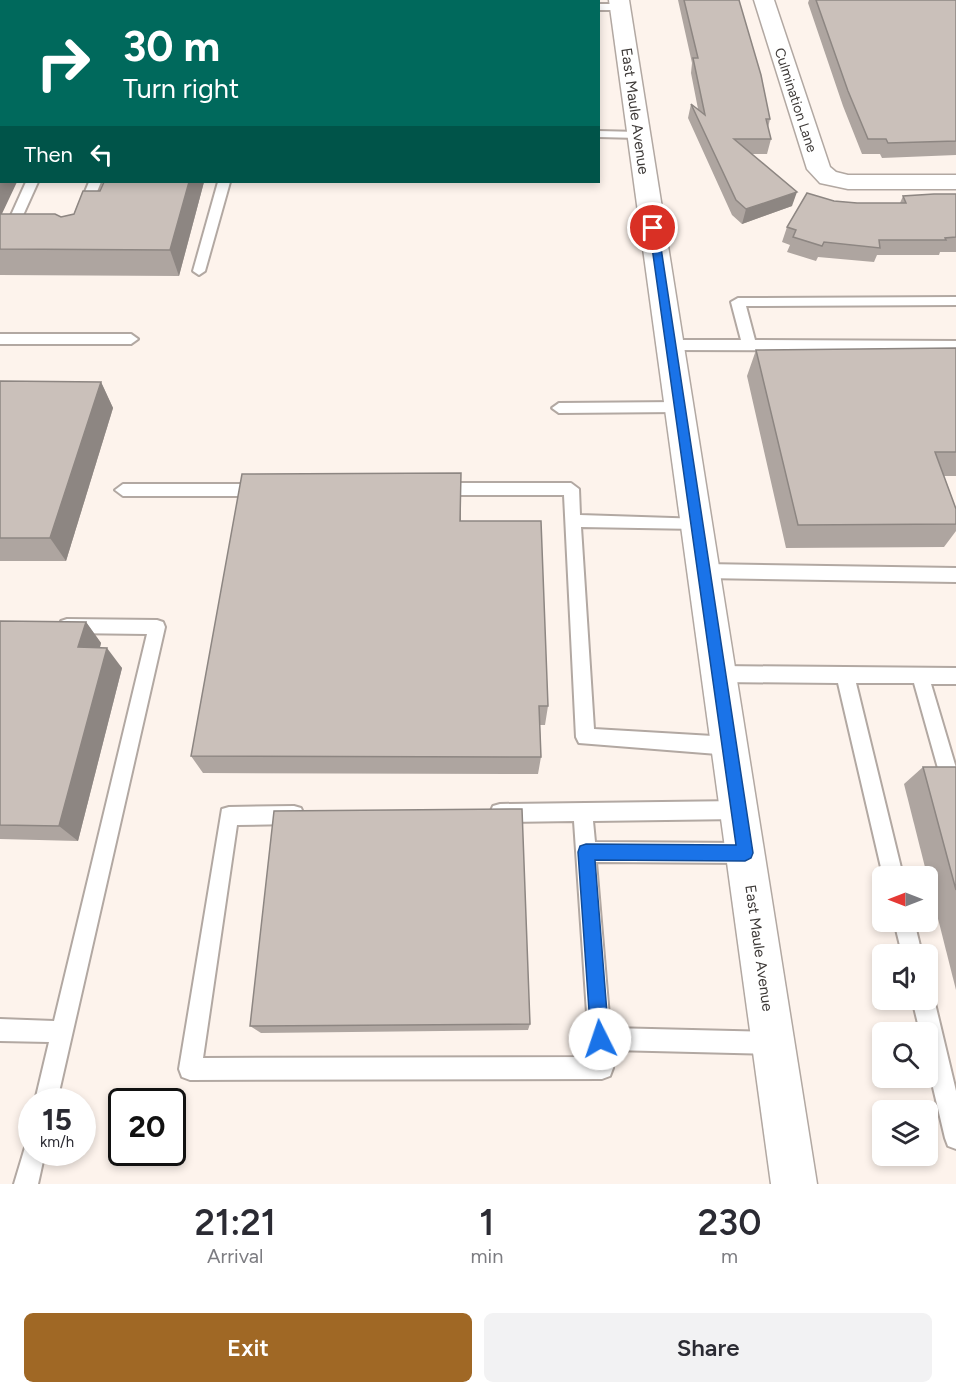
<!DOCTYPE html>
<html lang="en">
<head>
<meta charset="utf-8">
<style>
  :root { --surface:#fff; --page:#f2f2f3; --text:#2b2b33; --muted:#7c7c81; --accent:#a06825 }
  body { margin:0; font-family:Figtree,sans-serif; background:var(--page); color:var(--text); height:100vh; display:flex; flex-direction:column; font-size:22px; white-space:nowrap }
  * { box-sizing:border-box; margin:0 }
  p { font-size:20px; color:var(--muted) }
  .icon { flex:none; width:33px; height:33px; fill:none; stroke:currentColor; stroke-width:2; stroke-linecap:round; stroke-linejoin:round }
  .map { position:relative; height:1184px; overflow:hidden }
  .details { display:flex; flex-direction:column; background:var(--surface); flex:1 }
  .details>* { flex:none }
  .hud { position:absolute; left:0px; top:0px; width:600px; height:183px; box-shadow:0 3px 9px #0003; background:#00695c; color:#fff; overflow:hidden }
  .needle { width:39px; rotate:270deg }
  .buttons { position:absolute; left:872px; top:866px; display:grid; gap:12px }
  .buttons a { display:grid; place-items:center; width:66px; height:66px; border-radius:9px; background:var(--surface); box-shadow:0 3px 9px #0003; font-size:30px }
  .speed { position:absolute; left:18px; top:1088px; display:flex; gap:12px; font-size:30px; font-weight:700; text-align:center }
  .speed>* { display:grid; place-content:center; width:78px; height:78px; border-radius:50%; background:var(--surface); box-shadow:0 3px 9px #0003; line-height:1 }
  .speed small { font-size:15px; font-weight:400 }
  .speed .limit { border:3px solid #111; border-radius:9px; background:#fff; color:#111 }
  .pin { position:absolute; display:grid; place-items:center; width:51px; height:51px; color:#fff; margin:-26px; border:3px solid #fff; border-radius:50%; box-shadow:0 2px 6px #0007 }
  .me { position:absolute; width:66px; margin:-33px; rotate:356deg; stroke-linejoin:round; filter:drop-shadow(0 0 4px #0008) }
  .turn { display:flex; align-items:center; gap:21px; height:126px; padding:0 24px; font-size:27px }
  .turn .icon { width:78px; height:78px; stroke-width:2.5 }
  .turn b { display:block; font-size:42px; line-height:51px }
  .then { display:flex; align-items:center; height:57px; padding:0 24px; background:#0003; gap:12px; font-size:22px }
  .eta { display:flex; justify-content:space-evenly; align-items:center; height:102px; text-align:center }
  .eta b { font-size:36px; font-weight:600; line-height:42px }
  .action { display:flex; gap:12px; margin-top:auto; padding:12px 24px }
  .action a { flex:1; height:69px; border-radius:9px; background:var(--accent); color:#fff; font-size:24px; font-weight:600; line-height:69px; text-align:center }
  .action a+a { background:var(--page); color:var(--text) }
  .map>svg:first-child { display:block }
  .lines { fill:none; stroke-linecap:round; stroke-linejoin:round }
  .lane-casing { stroke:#b2a8a2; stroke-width:4 }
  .street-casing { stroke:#b2a8a2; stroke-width:3 }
  .lane { fill:#fff; fill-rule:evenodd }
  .street { fill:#fff; fill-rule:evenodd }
  .wall { fill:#aea5a0 }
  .shaded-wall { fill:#8d8682 }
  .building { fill:#cac0ba; stroke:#8d8682; stroke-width:1.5 }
  .route { fill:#1a73e8; stroke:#114b97; stroke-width:1.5 }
  .labels { text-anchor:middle; stroke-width:5; stroke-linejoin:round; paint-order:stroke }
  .far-street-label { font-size:14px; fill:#3e3a38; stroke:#fff }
  .street-label { font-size:15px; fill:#3e3a38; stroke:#fff }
</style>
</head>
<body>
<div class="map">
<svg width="956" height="1184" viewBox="0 0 956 1184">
  <rect width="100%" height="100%" fill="#fdf3ec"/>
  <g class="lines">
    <g class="lane-casing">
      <g id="lane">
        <polygon points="183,0 194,0 181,2"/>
        <rect x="485" y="0" width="10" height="2"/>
        <rect x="536" y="0" width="10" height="2"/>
        <polygon points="598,4 620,4 625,7 620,10 598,10"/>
        <rect x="0" y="6" width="2" height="6"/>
        <polygon points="598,131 639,132 645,135 639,138 598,137"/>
        <polygon points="26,182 38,182 15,233 9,237 5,236 3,233"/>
        <polygon points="89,182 101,182 89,211 83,215 77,211"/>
        <polygon points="218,182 230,182 205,271 199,275 193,271"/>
        <polygon points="956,297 956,305 746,306 755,340 956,341 956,351 670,350 663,345 670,340 741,340 731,302 738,298"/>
        <polygon points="0,334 131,334 138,339 131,344 0,344"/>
        <polygon points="679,402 686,407 679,412 559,413 552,408 559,403"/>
        <polygon points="439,483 571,483 579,489 580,515 703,519 705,523 703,527 697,529 581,527 594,729 730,737 736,740 739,746 736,752 730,755 579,743 576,737 564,495 439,495 431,489"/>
        <polygon points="123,484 261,484 269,490 261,496 123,496 115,490"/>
        <polygon points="704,564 956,568 956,582 704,578 698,576 696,571 698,566"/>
        <polygon points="67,619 157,620 163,622 165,627 57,1101 35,1101 49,1042 0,1041 0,1019 54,1021 147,634 67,633 61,631 59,626 61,621"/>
        <polygon points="719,666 956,668 956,684 931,684 956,768 956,793 952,795 945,792 943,786 914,683 856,683 903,876 883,876 838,683 719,682 713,680 710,674 713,668"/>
        <polygon points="739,801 746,803 748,810 746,817 739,819 593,821 595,842 745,843 752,846 755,853 752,860 745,863 596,862 610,1028 773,1032 781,1035 784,1043 781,1051 773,1054 612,1050 613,1068 610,1076 602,1079 190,1080 182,1077 179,1069 222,809 229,807 294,806 301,808 304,815 301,822 294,824 237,825 203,1058 590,1057 574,821 500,822 493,820 490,813 493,806 500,804"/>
        <polygon points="894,921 914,921 922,954 902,954"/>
        <polygon points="927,990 934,999 956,1091 956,1149 948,1146 945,1138 927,1062 927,1032 920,1032 912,999 927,999"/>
        <polygon points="32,1142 32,1152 45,1152 38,1184 14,1184 26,1144"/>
      </g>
    </g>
    <g class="street-casing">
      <g id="street">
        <polygon points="609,0 629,0 817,1184 771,1184"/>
        <polygon points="754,0 774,0 830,167 836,172 848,175 956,175 956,189 848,189 820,183 807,169"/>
      </g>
    </g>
    <use href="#lane" class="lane"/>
    <use href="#street" class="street"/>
  </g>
  <g class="wall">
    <polygon points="374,0 451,0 451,2 375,2"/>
    <polygon points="678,0 739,0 770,119 768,128 771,139 767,154 752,154 792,206 742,224 732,215 688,118 691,104 698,109 691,73 692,63"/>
    <polygon points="809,0 956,0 956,155 882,158 880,154 862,154 843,106 808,3"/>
    <polygon points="0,58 2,214 61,217 74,214 100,191 104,182 204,182 179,276 0,275"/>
    <polygon points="956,194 956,252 940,252 939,255 877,255 874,262 818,257 816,261 787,252 790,245 782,242 787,227 834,201 857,203 900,203 903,196"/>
    <polygon points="956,348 956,476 944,476 956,509 956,531 944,547 786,548 747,376 756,350"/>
    <polygon points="0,381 101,382 113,408 66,561 0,561"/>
    <polygon points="461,497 461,521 548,706 545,725 540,725 541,757 538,774 203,773 191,756"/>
    <polygon points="0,621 86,622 101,643 100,648 122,668 78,841 0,839"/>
    <polygon points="923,767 956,767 956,990 904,784"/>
    <polygon points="530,1024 528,1030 261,1033 250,1026"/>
  </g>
  <g class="shaded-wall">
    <polygon points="95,0 114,0 113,2 95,2"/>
    <polygon points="2,160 2,182 17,182 0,218 0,163"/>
    <polygon points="189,182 204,182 179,276 170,250"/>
    <polygon points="797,192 792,206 742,224 746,209"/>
    <polygon points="101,382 113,408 66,561 50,538"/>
    <polygon points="461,473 461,497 460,544 460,521"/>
    <polygon points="86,622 101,643 94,667 78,647"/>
    <polygon points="107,648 122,668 78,841 59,826"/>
  </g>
  <g class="building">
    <rect x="59" y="0" width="36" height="2"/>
    <polygon points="684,0 739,0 761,75 770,119 766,119 771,139 734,139 797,192 746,209 736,200 691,104 705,115 693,58 698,58"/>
    <polygon points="816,0 956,0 956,141 888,143 886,139 868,139 848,91"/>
    <polygon points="2,55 2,160 0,163 0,58"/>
    <polygon points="104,182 189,182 170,250 0,249 0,214 55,214 61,217 74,214 83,191 100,191"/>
    <polygon points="807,193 834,201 857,203 906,203 903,196 934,194 956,194 956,237 945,238 946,240 879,240 880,248 824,242 822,246 793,237 796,230 787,227"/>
    <polygon points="956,348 956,452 935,452 956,509 956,524 798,525 756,350"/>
    <polygon points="0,381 101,382 50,538 0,538"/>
    <polygon points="461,473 460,521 541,521 548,706 539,706 541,757 191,756 242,474"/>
    <polygon points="0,621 86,622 78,647 107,648 59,826 0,825"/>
    <polygon points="923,767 956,767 956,890"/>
    <polygon points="522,809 530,1024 250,1026 274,811"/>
  </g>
  <polygon class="route" points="649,226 658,228 753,853 751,858 745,861 595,860 609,1039 606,1045 600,1048 594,1045 591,1039 578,852 580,846 586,844 736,845"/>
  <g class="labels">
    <g class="far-street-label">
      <text transform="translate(796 100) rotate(72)" y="5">Culmination Lane</text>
    </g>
    <g class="street-label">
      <text transform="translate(635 111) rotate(82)" y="5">East Maule Avenue</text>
      <text transform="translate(759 948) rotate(82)" y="5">East Maule Avenue</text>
    </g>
  </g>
</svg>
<div class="buttons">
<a><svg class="needle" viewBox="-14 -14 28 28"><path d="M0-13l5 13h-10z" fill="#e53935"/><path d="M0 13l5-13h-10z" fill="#7c7c81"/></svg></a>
<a><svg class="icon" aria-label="sound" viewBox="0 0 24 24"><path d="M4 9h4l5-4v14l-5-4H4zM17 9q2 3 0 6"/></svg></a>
<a><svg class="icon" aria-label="search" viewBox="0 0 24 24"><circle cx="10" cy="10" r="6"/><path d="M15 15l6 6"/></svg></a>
<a><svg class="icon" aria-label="layers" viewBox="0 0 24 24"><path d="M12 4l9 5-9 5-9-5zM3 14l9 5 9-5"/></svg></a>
</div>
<div class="speed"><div>15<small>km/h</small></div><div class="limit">20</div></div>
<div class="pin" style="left:653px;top:228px;background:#d93025"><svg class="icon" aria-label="arrive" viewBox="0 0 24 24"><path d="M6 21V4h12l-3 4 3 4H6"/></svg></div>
<svg class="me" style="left:600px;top:1039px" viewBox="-20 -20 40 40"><circle r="19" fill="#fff"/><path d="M0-13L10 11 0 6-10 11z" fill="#1a73e8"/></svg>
<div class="hud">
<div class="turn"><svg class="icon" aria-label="right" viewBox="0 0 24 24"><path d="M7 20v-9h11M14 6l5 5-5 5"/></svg><div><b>30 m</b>Turn right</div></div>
<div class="then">Then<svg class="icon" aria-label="left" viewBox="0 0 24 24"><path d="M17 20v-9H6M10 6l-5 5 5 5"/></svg></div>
</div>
</div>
<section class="details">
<div class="eta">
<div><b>21:21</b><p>Arrival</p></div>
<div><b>1</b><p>min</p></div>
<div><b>230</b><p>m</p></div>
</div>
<div class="action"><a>Exit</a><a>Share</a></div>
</section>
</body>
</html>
